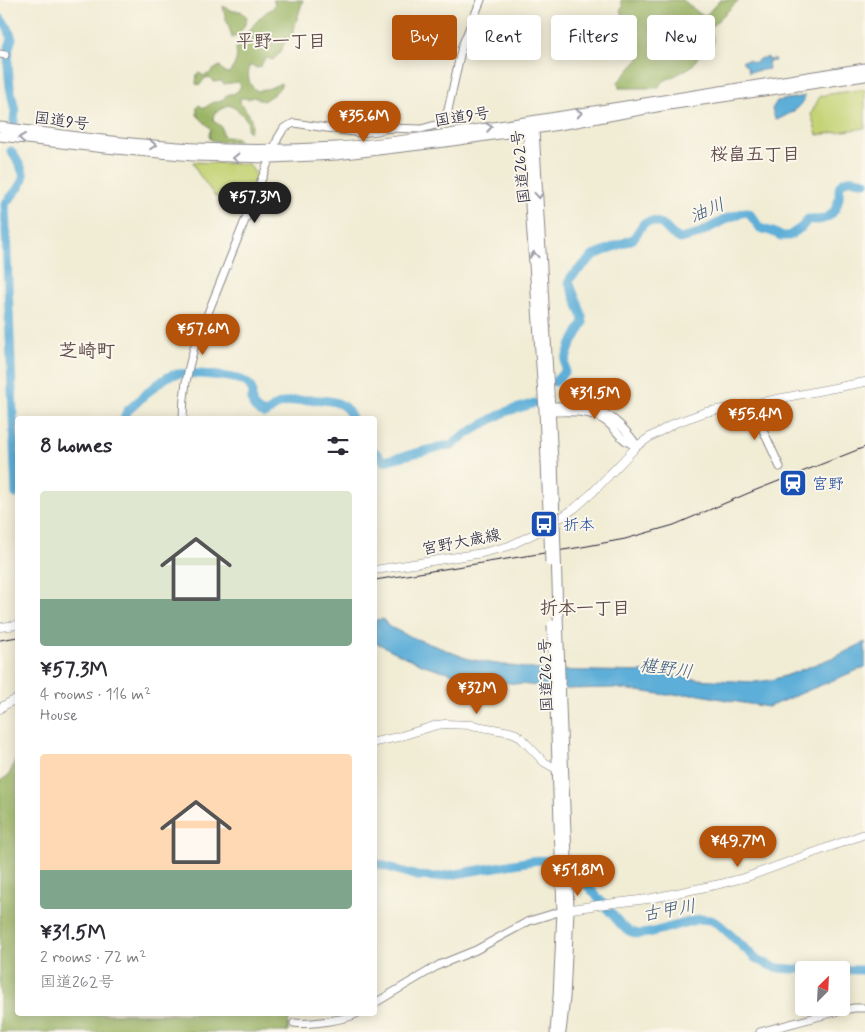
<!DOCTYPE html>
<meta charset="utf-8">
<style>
body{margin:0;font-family:Mynerve,"Klee One",sans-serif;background:#f2f2f3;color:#2b2b33;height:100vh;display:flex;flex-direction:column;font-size:19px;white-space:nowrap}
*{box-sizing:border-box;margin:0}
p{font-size:16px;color:#7c7c81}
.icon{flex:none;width:28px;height:28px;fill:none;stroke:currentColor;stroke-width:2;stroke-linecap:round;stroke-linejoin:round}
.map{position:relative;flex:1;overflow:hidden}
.drawer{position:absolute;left:15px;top:416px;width:362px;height:600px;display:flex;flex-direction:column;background:#fff;border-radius:5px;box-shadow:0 2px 12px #0003}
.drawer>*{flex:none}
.top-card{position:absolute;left:392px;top:15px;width:398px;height:45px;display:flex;gap:10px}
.needle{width:32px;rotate:24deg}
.fabs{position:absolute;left:795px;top:961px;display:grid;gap:10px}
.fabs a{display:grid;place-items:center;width:55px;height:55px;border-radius:5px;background:#fff;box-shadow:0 2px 12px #0003;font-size:25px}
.price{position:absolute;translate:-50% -42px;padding:0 11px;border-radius:18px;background:#b45309;color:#fff;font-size:16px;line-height:32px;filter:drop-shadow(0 1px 2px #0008)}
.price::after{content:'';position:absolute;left:50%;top:30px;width:15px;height:11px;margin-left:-8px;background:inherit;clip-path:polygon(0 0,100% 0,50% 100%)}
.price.active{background:#222;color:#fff}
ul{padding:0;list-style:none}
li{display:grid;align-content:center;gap:10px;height:265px;padding:0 25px}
li span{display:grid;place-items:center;height:155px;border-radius:5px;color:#555}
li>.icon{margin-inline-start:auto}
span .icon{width:90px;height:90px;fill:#fffc;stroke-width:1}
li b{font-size:21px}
h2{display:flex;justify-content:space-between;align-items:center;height:60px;padding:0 25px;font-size:21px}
.chip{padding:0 18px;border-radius:5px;background:#fff;box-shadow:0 2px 12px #0003;font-size:18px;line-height:45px}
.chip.active{background:#b45309;color:#fff}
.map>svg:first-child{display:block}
</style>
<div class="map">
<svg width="865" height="1032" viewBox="0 0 865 1032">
<rect width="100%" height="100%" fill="#fbf7ec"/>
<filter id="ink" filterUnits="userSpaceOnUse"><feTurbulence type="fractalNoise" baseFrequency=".02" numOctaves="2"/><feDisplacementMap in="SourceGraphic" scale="10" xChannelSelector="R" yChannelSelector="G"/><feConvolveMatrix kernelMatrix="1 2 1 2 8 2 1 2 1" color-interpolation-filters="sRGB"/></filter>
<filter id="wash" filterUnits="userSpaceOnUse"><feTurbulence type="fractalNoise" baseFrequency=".0096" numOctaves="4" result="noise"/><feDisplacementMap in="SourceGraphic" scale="20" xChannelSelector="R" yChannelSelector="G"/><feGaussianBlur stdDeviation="1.12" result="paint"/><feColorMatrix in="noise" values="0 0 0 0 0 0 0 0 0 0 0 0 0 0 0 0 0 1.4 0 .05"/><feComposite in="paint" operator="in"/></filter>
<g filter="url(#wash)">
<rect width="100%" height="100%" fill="#f1ecd4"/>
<path fill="#c4d375" stroke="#737a58" d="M859 90H865V128L817 135 811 114 820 96 830 94Z
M193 162 249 164 257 176 246 197 232 202 215 196 198 173Z"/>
<path fill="#9bb566" stroke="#5e6c50" d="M273 0H303L292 35 284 44 279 54 273 60 267 58 263 61 261 67 257 68 253 66H249C248 78 247 83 257 91L270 88 281 83V86L274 94 263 101C255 98 257 95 248 99L244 98H240V103C248 112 256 121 249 132L247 129 248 122C243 114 237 108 228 105L219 111 215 112 213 117 214 122C221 125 223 127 222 134L225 137 237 138 239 141 216 142 210 139 209 134 211 129 197 115V107L199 105 204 108 214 102H219L229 94H233L238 91 241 85 238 82 224 84 221 81 214 82 209 77 204 79 200 85 196 84 197 74 199 73 204 76C211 74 214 68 220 66L224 72 229 73C235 65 238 60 236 49 246 36 258 15 273 8L275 3Z
M621 0H683L700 14 706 15 720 0H739L711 27V31L714 43 711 45 705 46 692 66 682 72 662 82 658 88H619L618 82 639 59C638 48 627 43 620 34L625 18 620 10 623 8Z
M223 6 232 11H241L247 17C246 25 240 35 232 38 230 27 224 17 223 6Z
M17 757 18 1014H289L288 1032H0V781L9 775Z"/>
<path fill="#5daed8" stroke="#40688a" d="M767 57 768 60 774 59 775 61 768 62 769 69 749 72 748 68 742 61 749 60 752 62 756 63 759 59Z
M805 96C803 109 788 114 777 120L775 119 772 109 777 101Z
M383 619 388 626 409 636 469 659 490 663 540 670 652 672 695 679 755 682 771 680 788 675 839 655 865 642V667L768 707 743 703 695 694 667 695 614 688 568 689 490 681 460 676 424 665 405 657 375 642V620Z"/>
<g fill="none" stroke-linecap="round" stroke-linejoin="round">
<path stroke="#5daed8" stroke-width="9" d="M0 18 8 28 12 39 9 47 8 65 10 87 15 111 14 122
M11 151C31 180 25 180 5 204L16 494
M555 382 565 371V362L570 347 583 323 582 315 569 282 571 277 594 255 633 239 644 223 652 221 662 224 672 234 680 239 696 235 728 218 745 212 749 213 760 228 773 232 781 236H789L802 227 808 219C825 223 836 215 839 198 840 192 837 188 842 183 849 177 857 181 865 182
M124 419 127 411 133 406C140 399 164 377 172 375 184 371 238 376 247 383 259 392 242 404 264 414 270 412 274 406 280 404 295 399 331 397 343 406 348 409 350 414 353 419
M375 452 384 461 444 446H452C457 438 497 416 508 411 517 408 526 407 534 403
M375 863 417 876 438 877 531 861C564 857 574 871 594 893 603 904 613 915 622 926L629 931 638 934 649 933 700 919 711 920 720 925 755 958 771 966 779 968 791 969 865 970"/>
</g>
</g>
<g filter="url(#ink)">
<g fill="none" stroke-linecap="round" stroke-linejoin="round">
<g stroke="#8a8788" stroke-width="9">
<path id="tertiary" d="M0 54 5 55
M751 404 780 467
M547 408 551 406C579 405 599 404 620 425 627 432 632 437 637 446
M547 410 551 412C572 412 592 409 609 424 615 429 619 436 626 441 629 443 633 445 637 446
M183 419C183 395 187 371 194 348L278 138 284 128 294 123 360 133 377 131 388 128 421 129 439 124 444 119 448 110 462 46 481 0
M375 1003 439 965 476 950 529 921 562 911
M294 1023C308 1025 344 1020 356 1014
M760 1032 839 1011 854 1008H865"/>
</g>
<g stroke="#8a8788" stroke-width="9">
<path id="secondary" d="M375 570 482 553 509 546 542 530 575 508 593 492 637 446 650 437 675 423 692 417 706 412 751 404 865 382
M0 627 18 625
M0 709 3 706 18 698
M375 742 398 737 437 725 445 724 471 725 510 732 516 734 521 738 544 762 560 771
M565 910 598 905 648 899 720 884 747 877 865 834"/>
</g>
<g stroke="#8a8788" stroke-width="11">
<path id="trunk" d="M532 123 534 129 553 461
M529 126 528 129 530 205 544 410 546 461
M0 127C65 135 130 145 196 148 242 150 289 150 336 147 374 145 411 139 449 134L865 68
M0 136 105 148 193 156 271 158 336 155 445 142 534 129 571 123 662 106 865 76
M555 704 562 911 558 997 555 1032
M561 705 569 910 565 998 561 1032"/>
</g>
<use href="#tertiary" stroke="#fff" stroke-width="7"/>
<use href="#secondary" stroke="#fff" stroke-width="8"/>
<use href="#trunk" stroke="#fff" stroke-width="9"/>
<path stroke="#22223b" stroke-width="1" d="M375 580 582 547 625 539 674 525 751 492 865 447
M0 640 18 637"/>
<g stroke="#8a8788" stroke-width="11" stroke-linecap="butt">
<path id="trunk-bridge" d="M546 461 550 562
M553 461 561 705
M552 625 555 704"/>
</g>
<use href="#trunk-bridge" stroke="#fff" stroke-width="9"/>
</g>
<defs><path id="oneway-chevron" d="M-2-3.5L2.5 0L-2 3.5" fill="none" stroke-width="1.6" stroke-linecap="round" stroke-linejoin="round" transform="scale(1.25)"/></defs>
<g stroke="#9c9ca7">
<use href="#oneway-chevron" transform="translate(579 113) rotate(-9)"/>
<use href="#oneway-chevron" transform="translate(489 127) rotate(-9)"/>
<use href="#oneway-chevron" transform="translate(22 138) rotate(-173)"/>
<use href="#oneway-chevron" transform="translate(153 145) rotate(5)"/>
<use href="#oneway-chevron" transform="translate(236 158) rotate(-179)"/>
<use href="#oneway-chevron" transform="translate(539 195) rotate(86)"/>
<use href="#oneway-chevron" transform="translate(534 255) rotate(-94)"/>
</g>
</g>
<defs>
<g id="station-square" transform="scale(1.4375)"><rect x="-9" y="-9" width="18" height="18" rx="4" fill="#1a4fb4" stroke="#fbf7ec"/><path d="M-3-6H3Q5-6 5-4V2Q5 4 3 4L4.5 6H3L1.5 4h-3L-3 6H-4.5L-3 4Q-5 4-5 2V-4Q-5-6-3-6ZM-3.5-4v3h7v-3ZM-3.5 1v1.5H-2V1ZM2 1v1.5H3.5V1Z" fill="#fff"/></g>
<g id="bus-square" transform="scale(1.4375)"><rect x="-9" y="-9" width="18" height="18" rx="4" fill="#1a4fb4" stroke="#fbf7ec"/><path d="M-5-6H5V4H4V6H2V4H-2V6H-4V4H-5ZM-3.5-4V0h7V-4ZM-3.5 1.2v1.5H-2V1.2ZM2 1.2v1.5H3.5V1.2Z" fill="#fff"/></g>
</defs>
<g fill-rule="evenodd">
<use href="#station-square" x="793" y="483"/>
<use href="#bus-square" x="544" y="524"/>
</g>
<g text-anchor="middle" stroke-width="4" stroke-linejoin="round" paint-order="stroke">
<g font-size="16" fill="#22223b" stroke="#fbf7ec">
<text transform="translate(462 116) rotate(-9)" y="6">国道9号</text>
<text transform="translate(62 120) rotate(7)" y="6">国道9号</text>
<text transform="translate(520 167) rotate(-96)" y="6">国道262号</text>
<text transform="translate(461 541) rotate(-11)" y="6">宮野大歳線</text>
<text transform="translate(545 675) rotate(-92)" y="6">国道262号</text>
</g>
<g font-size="16" fill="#164399" stroke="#fbf7ec" text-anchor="start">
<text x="812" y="489">宮野</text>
<text x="563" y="530">折本</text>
</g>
<g font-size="18" font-weight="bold" fill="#604c4d" stroke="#fbf7ec">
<text x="281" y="47">平野一丁目</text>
<text x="755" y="160">桜畠五丁目</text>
<text x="585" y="614">折本一丁目</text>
</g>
<g font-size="18" font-style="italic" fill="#3a5a7a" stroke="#fbf7ec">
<text transform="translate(707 210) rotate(-22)" y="6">油川</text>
<text transform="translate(666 668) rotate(8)" y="6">椹野川</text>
<text transform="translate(669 910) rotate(-10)" y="6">古甲川</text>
</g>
<g font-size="19" font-weight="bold" fill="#604c4d" stroke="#fbf7ec">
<text x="87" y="357">芝崎町</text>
</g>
</g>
</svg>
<div class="fabs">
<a><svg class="needle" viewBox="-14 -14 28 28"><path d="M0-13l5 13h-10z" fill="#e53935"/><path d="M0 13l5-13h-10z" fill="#7c7c81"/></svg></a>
</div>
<b class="price" style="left:364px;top:143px">¥35.6M</b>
<b class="price active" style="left:255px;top:224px">¥57.3M</b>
<b class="price" style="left:203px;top:356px">¥57.6M</b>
<b class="price" style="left:595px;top:420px">¥31.5M</b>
<b class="price" style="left:755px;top:441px">¥55.4M</b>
<b class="price" style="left:477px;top:715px">¥32M</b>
<b class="price" style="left:738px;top:868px">¥49.7M</b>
<b class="price" style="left:578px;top:897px">¥51.8M</b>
<div class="top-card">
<a class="chip active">Buy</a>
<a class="chip">Rent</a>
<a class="chip">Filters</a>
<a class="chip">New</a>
</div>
<section class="drawer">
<h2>8 homes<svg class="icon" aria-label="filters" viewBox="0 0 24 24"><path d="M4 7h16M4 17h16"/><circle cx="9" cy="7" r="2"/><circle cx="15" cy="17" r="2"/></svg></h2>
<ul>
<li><span style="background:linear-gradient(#dfe7d0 70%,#7fa58c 0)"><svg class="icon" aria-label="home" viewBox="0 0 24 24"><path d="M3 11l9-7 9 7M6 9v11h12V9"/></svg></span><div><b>¥57.3M</b><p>4 rooms · 116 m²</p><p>House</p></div></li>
<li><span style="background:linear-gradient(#ffd9b3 75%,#7fa58c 0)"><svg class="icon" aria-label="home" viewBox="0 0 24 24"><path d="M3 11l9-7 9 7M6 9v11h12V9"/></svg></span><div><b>¥31.5M</b><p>2 rooms · 72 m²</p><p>国道262号</p></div></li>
</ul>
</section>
</div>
